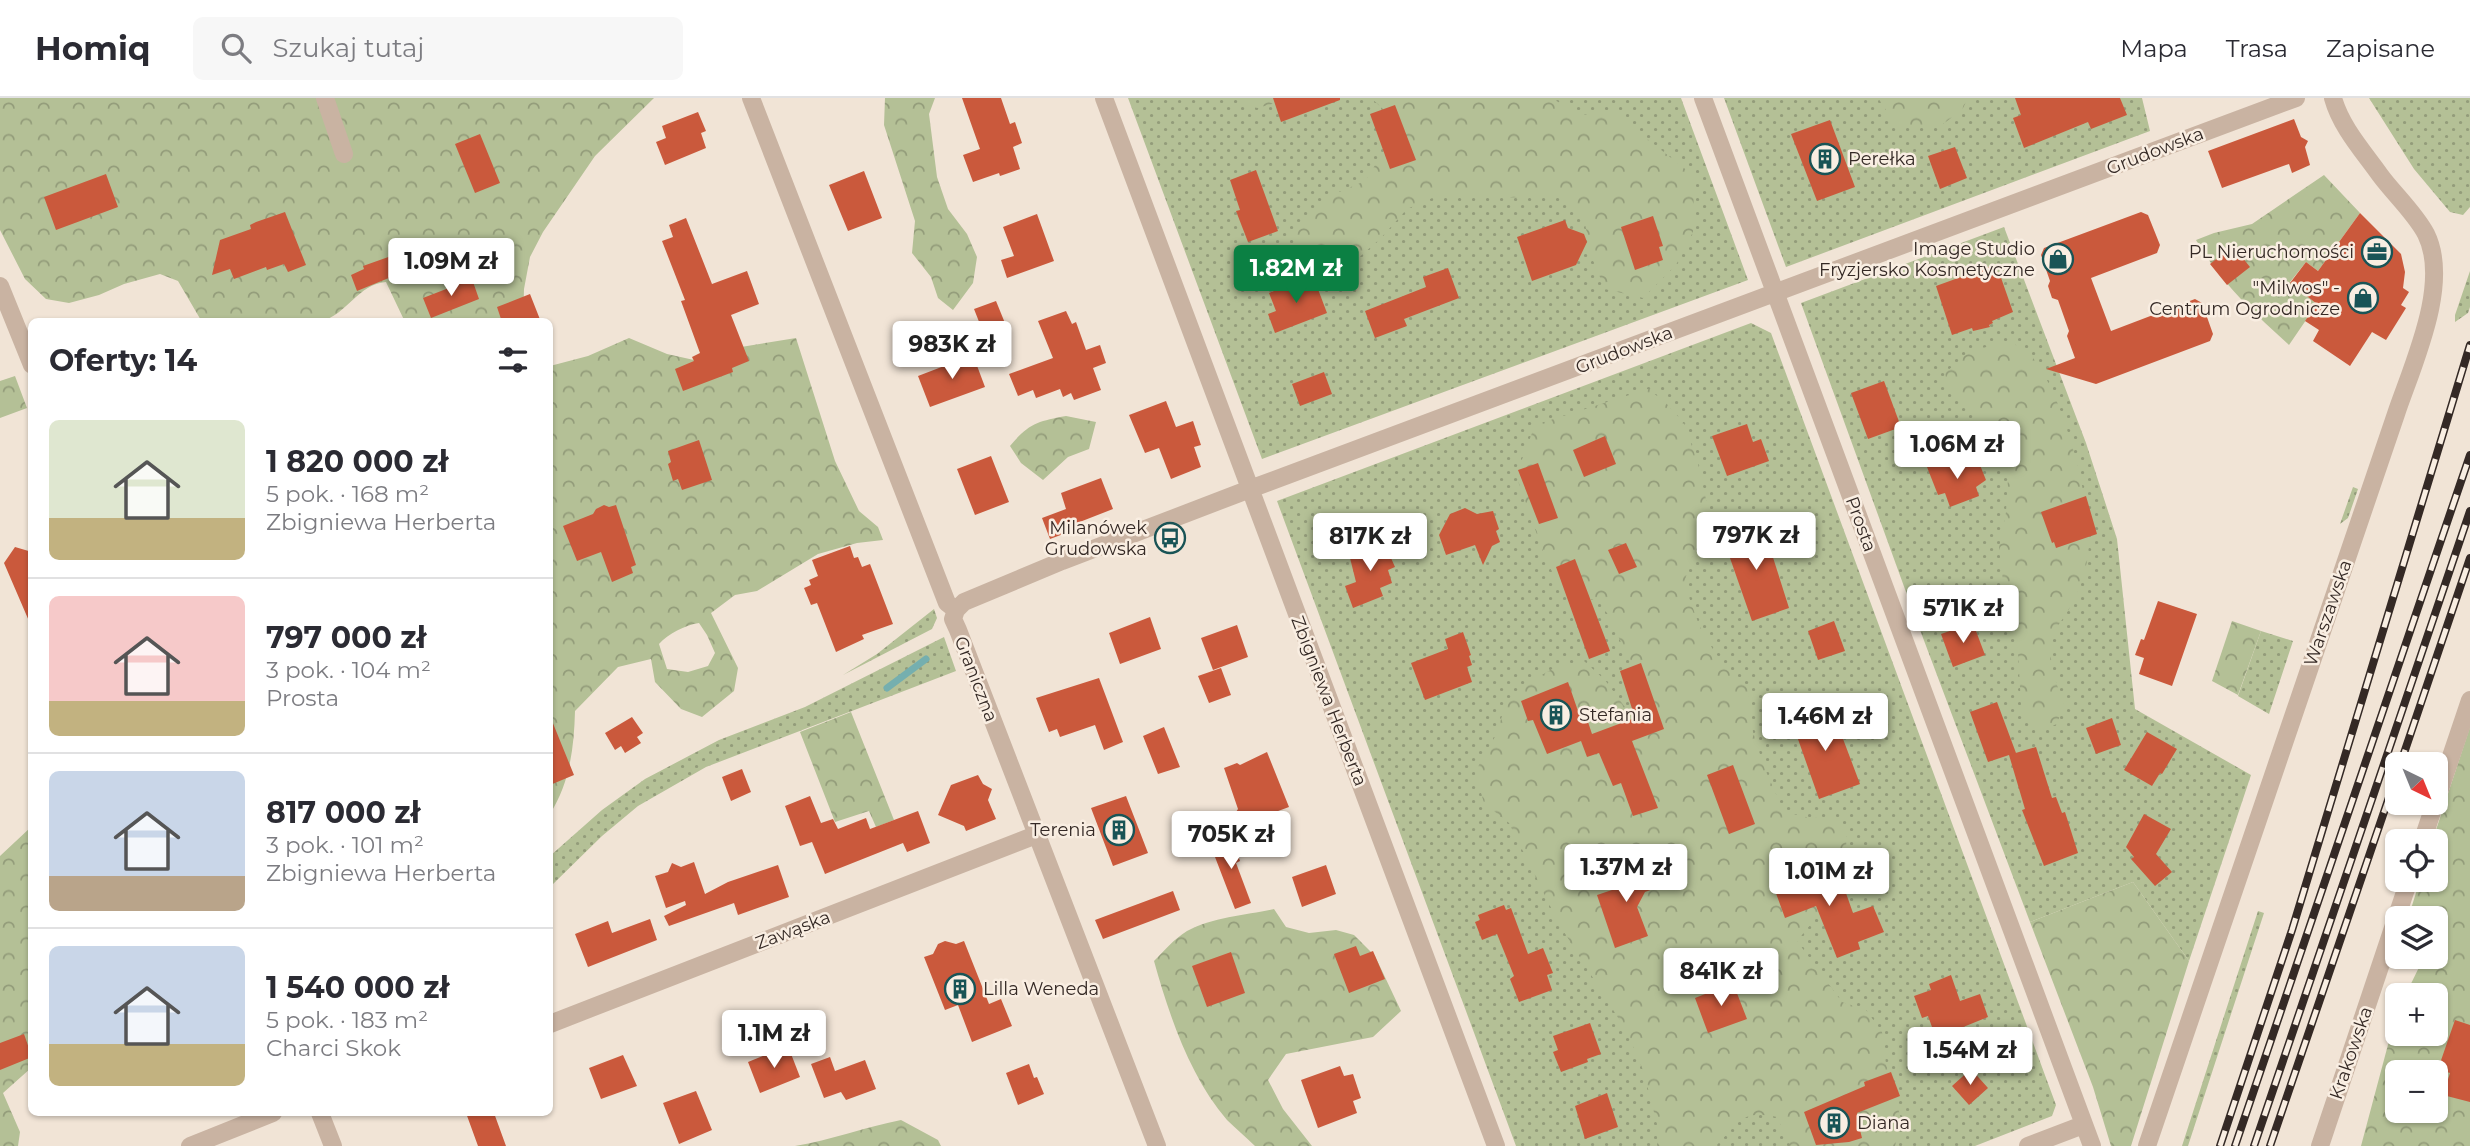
<!DOCTYPE html>
<html lang="pl">
<meta charset="utf-8">
<style>
body{margin:0;font-family:Montserrat,sans-serif;background:#f7f7f7;color:#2b2b33;height:100vh;display:flex;flex-direction:column;font-size:26px;white-space:nowrap}
*{box-sizing:border-box;margin:0}
p{font-size:23px;color:#7c7c81}
.icon{flex:none;width:38px;height:38px;fill:none;stroke:currentColor;stroke-width:2;stroke-linecap:round;stroke-linejoin:round}
.map{position:relative;flex:1;overflow:hidden}
.details{position:absolute;left:28px;top:220px;width:525px;height:798px;display:flex;flex-direction:column;background:#fff;border-radius:10px;box-shadow:0 2px 5px #0004}
.details>*{flex:none}
.needle{width:46px;rotate:137deg}
.controls{position:absolute;left:2385px;top:654px;display:grid;gap:14px}
.controls a{display:grid;place-items:center;width:63px;height:63px;border-radius:10px;background:#fff;box-shadow:0 2px 5px #0004;font-size:35px}
.price{position:absolute;translate:-50% -60px;padding:0 16px;border-radius:7px;background:#fff;color:#222;font-size:23px;line-height:46px;filter:drop-shadow(0 2px 4px #0008)}
.price::after{content:'';position:absolute;left:50%;top:42px;width:21px;height:16px;margin-left:-10px;background:inherit;clip-path:polygon(0 0,100% 0,50% 100%)}
.price.active{background:#0b8043;color:#fff}
ul{padding:0;list-style:none}
li{display:flex;align-items:center;gap:21px;height:175px;padding:0 21px}
li+li{border-top:2px solid #e1e1e2}
li span{display:grid;place-items:center;flex:none;width:196px;height:140px;border-radius:10px;color:#555}
li>.icon{margin-inline-start:auto}
span .icon{width:84px;height:84px;fill:#fffc;stroke-width:1}
li b{font-size:30px}
h2{display:flex;justify-content:space-between;align-items:center;height:84px;padding:0 21px;font-size:30px}
header{display:flex;align-items:center;gap:42px;box-sizing:border-box;height:98px;padding:0 35px;background:#fff;border-bottom:2px solid #e1e1e2}
header strong{font-size:33px}
nav{display:flex;gap:38px;margin-inline-start:auto;font-size:24px}
.search{width:490px;height:63px;background:#f7f7f7;display:flex;align-items:center;gap:18px;box-sizing:border-box;padding:0 24px;border-radius:10px;color:#7c7c81;font-size:26px}
.map>svg:first-child{display:block}
</style>
<header>
<strong>Homiq</strong>
<div class="search"><svg class="icon" aria-label="search" viewBox="0 0 24 24"><circle cx="10" cy="10" r="6"/><path d="M15 15l6 6"/></svg>Szukaj tutaj</div>
<nav><a>Mapa</a><a>Trasa</a><a>Zapisane</a></nav>
</header>
<div class="map">
<svg width="2470" height="1048" viewBox="0 0 2470 1048">
<defs>
<pattern id="grass-dots" width="8" height="8" patternUnits="userSpaceOnUse" patternTransform="scale(1.75)"><rect width="8" height="8" fill="#b4c096"/><path d="M2 2h.1M6 6h.1" fill="none" stroke="#939c7a" stroke-width="1.8" stroke-linecap="round"/></pattern>
<pattern id="forest-crowns" width="20" height="18" patternUnits="userSpaceOnUse" patternTransform="scale(1.75)"><rect width="20" height="18" fill="#b4c096"/><path d="M2 6a3 3 0 1 1 6 0M12 15a3 3 0 1 1 6 0" fill="none" stroke="#939c7a"/></pattern>
</defs>
<rect width="100%" height="100%" fill="#f1e4d6"/>
<path fill="url(#grass-dots)" d="M1128 0H1681L1748 182 1262 361Z
M1724 0H2142L2150 33 1786 169Z
M2369 0H2470V109L2463 117 2450 114 2414 71Z
M2004 129 2086 345 2117 441 2135 611 2251 677 2189 863 2133 784 2030 824 1914 516 1801 205Z
M2470 173V209L2468 215 2455 224V217Z
M1751 225 1771 235 2056 1007 2052 1018 1975 1048H1516L1277 403Z
M2353 389 2358 391 2348 420 2340 426Z
M934 511 937 520 932 531 843 577 877 556Z
M2261 533 2293 543 2269 616 2238 598Z
M944 539 956 573 706 669 638 708 602 738 550 789V758L602 712 645 681 719 642 805 609Z
M2258 813 2264 815 2188 1048H2182Z"/>
<path fill="url(#forest-crowns)" fill-rule="evenodd" d="M0 0H654L595 58 543 134 530 159 524 191 523 224H405L386 184C358 186 348 216 320 224H202L178 183 160 176 124 186 99 197 69 205 46 201 25 181 0 132Z
M885 0H935L929 16 937 79 948 111 967 136 977 159 973 185 953 212 938 200 931 179 912 155 915 123 884 27Z
M1234 0H1294L1257 10Z
M1371 0H1551L1582 17 1612 13 1694 78 1693 134 1676 167 1643 200 1605 191 1592 160 1585 126 1559 97 1504 100 1468 96 1439 97 1407 111 1380 141 1341 175 1317 178 1301 161 1293 132 1325 100 1365 83 1389 45 1383 11Z
M1878 0H1968L1962 12 1943 26 1910 30 1894 24Z
M2324 77 2360 115 2318 173 2306 164 2290 184 2317 206 2289 247C2253 214 2220 184 2196 142L2214 135 2252 126Z
M629 240 667 256 694 262 741 249 796 240 835 363 859 413 878 429 883 442 857 445 818 456 757 493 735 497 711 515 738 570 734 593 702 619 681 611 655 584 651 561 618 569 575 613C574 650 570 684 550 716V268L588 258ZM699 525 707 537 715 555 708 568 688 574 667 571 659 546C668 536 685 527 699 525Z
M2003 245C2008 246 2015 246 2019 248 2057 266 2092 406 2089 445 2088 469 2081 490 2069 511 2064 520 2056 529 2052 538 2046 555 2057 590 2064 605L2057 626 2036 634 2021 607 2017 536 2004 491 1999 450 2006 414 2009 364 1994 330 1969 313 1948 292 1945 275 1970 253Z
M15 278 27 310 0 320V283Z
M1648 291 1665 304 1684 325 1698 366 1708 410 1704 430 1693 456 1684 485 1699 527 1715 555 1748 591 1753 634 1764 669 1784 714 1806 719 1831 721 1846 734 1847 782 1797 843 1842 904 1866 912 1882 934 1886 966 1902 1025 1895 1048H1790L1777 1019C1741 1011 1739 1024 1716 1048H1657L1658 1030 1644 975 1627 934 1559 826 1509 725 1484 705 1475 674 1497 635 1504 611 1521 589 1554 570 1584 563 1605 582 1624 608 1648 619V588L1624 552 1611 521 1600 505 1558 486 1545 459 1518 383 1521 364 1535 327Z
M1066 318 1096 324 1089 351 1068 359 1043 382 1021 365 1010 348C1028 326 1038 323 1066 318Z
M2232 523 2261 533 2238 597 2212 583Z
M851 614 894 722 876 729 869 713 835 724 800 634Z
M2470 629V1048H2361L2397 913 2398 936H2436V898H2405L2424 859H2436V821H2414L2410 814 2420 782H2436V744H2432ZM2398 975H2436V1013H2398Z
M31 729V970L3 995 20 1034 18 1048H0V758Z
M2133 784 2189 863 2131 1048H2111L2093 989 2030 824Z
M1274 811 1286 829 1309 835 1336 832 1354 837 1375 858 1401 913 1373 939 1286 956 1268 982 1283 1011 1312 1048H1255C1246 1039 1236 1031 1227 1022 1190 979 1169 917 1154 863 1164 853 1174 841 1187 833 1212 819 1247 817 1274 811Z
M901 1022 938 1042 941 1048H795C831 1042 865 1029 901 1022Z"/>
<g fill="none" stroke-linecap="round" stroke-linejoin="round">
<path stroke="#75afaf" stroke-width="7" d="M887 590 926 561"/>
</g>
<path fill="#ca593c" d="M962 0H1001L1010 26 1015 24 1022 45 1013 49 1020 71 1000 78 999 75 973 84 963 57 980 51Z
M1273 0H1340V2L1281 24Z
M2015 0H2120L2127 17 2091 31 2088 24 2024 50 2013 20 2021 17Z
M1395 7 1416 62 1390 71 1370 16Z
M698 14 706 33 701 35 706 50 665 67 656 44 666 40 662 28Z
M2294 21 2301 39 2308 43 2305 49 2310 67 2292 75 2289 66 2222 90 2208 53Z
M1830 22 1855 89 1817 103 1791 36Z
M480 36 500 85 475 95 455 46Z
M1955 49 1967 80 1940 91 1928 58Z
M1256 72 1278 133 1248 144 1236 113 1240 112 1230 82Z
M864 73 882 120 848 133 829 87Z
M106 76 118 109 56 132 44 99Z
M285 114 306 167 288 174 284 166 267 172 266 169 234 181 230 171 212 177 220 142 251 131 250 127 256 124Z
M2141 114 2148 117 2160 147 2157 155 2091 180 2111 233 2195 201 2202 205 2213 236 2210 243 2096 286 2046 271 2075 260 2067 238 2069 233 2058 202 2052 200 2048 188 2050 183 2041 157 2044 150Z
M2360 115 2401 156 2405 174 2403 190 2409 194 2401 207 2406 210 2386 242 2372 234 2350 268 2313 243 2319 232 2305 223 2317 206 2290 185 2306 164 2318 173Z
M1037 116 1054 163 1007 180 1001 162 1014 158 1003 129Z
M1653 118 1663 148 1659 149 1663 162 1635 172 1621 129Z
M686 120 712 186 747 173 759 206 731 217 749 263 732 270 733 274 683 293 675 271 694 263 692 259 700 255 681 203 685 202 662 143 673 139 669 127Z
M1565 122 1568 130 1584 136 1587 144 1576 167 1532 183 1517 139Z
M2233 148 2250 169 2227 187 2210 166Z
M394 157 401 175 357 193 351 177 364 171 363 168Z
M1994 167 1998 175 1999 174 2013 214 1992 223 1993 225 1989 227 1990 229 1973 233 1972 230 1952 237 1936 188Z
M1448 170 1459 200 1404 221 1407 228 1375 240 1365 213 1426 189 1423 179Z
M1313 178 1327 215 1275 235 1268 216 1276 213 1269 195Z
M472 181 479 201 431 220 423 200Z
M530 196 541 224H502L497 209Z
M996 203 1009 235 987 244 974 211Z
M1066 213 1072 226 1076 224 1086 252 1100 247 1106 265 1093 270 1101 292 1074 302 1071 295 1063 299 1060 291 1036 300 1033 292 1018 298 1009 276 1053 260 1038 223Z
M973 257 985 289 930 309 918 278Z
M1324 274 1332 296 1300 308 1292 286Z
M1884 283 1901 329 1868 341 1851 295Z
M1166 303 1176 329 1193 323 1201 347 1194 349 1201 369 1171 381 1159 350 1145 355 1129 317Z
M1747 326 1753 344 1761 341 1769 363 1727 378 1712 338Z
M1605 338 1616 366 1584 379 1573 352Z
M699 342 712 382 682 392 678 381 673 383 668 366 671 364 668 353Z
M991 358 1009 404 975 417 957 371Z
M1950 360 1955 372 1978 362 1986 382 1976 389 1979 398 1950 409 1945 395 1938 397 1927 369Z
M1538 365 1558 420 1539 426 1518 372Z
M1101 380 1113 411 1072 427 1074 432 1050 441 1042 420 1066 411 1061 395Z
M2086 398 2097 436 2056 450 2054 444 2052 445 2041 414Z
M604 407 609 409 616 407 636 467 631 469 633 475 612 484 601 454 577 463 563 428 593 416 596 411Z
M1465 410 1477 416 1493 413 1499 431 1496 433 1500 444 1492 448 1483 467 1475 447 1446 457 1439 437 1450 416Z
M1759 427 1763 428 1789 510 1752 523 1723 440Z
M1383 442 1395 469 1388 472 1392 485 1380 490 1383 498 1353 510 1345 488 1356 484 1349 456Z
M1626 445 1637 469 1619 476 1608 452Z
M850 448 854 460 858 459 862 469 870 466 893 526 862 537 864 541 836 554 817 505 811 507 804 490 811 487 809 482 818 478 812 462Z
M15 449 32 454V530L4 465Z
M1575 461 1610 553 1589 561 1556 469Z
M2158 503 2197 516 2172 588 2139 576 2144 560 2135 557 2141 541 2144 542Z
M1150 519 1161 551 1120 566 1109 535Z
M1834 523 1845 553 1818 562 1808 533Z
M1973 525 1985 557 1953 569 1941 536Z
M1237 527 1248 559 1213 572 1201 540Z
M1463 534 1471 557 1469 558 1472 567 1467 569 1472 584 1425 602 1411 565 1448 551 1445 541Z
M1641 565 1664 631 1632 643 1658 710 1633 718 1621 685 1613 688 1599 655 1587 659 1581 643 1547 656 1533 622 1528 623 1521 603 1568 584 1578 613 1584 612 1592 636 1635 620 1620 573Z
M1221 570 1231 597 1209 605 1198 578Z
M1099 580 1123 644 1104 652 1095 627 1060 639 1057 631 1049 634 1036 600Z
M1997 604 2016 655 2009 657 2036 649 2052 700 2056 699 2062 715 2065 714 2078 755 2044 768 2022 712 2025 711 2009 657 1988 664 1970 614Z
M1807 609 1820 613 1831 609 1860 686 1819 701 1792 624 1806 619Z
M550 618 574 677 550 687Z
M632 619 643 635 637 639 641 645 625 655 621 648 615 652 605 635Z
M2112 620 2121 647 2096 656 2086 630Z
M1164 629 1180 669 1158 676 1143 638Z
M2147 634 2177 651 2162 676 2160 675 2152 688 2124 672Z
M1267 654 1289 709 1223 733 1238 711 1224 670 1237 665 1240 667Z
M1733 667 1755 726 1729 736 1707 677Z
M742 671 751 694 731 703 722 679Z
M978 677 983 686 992 691 988 702 996 721 966 733 964 728 938 717 951 687Z
M810 698 821 725 833 721 838 731 866 720 870 731 918 713 930 745 907 754 903 745 825 776 812 744 800 748 785 708Z
M1126 698 1148 755 1113 768 1091 710Z
M2144 716 2171 731 2156 756 2172 774 2155 788 2131 761 2134 759 2126 749Z
M1232 739 1240 763 1236 765 1251 805 1235 811 1210 746Z
M694 764 705 796 728 784 778 767 789 799 738 817 734 805 669 828 664 818 686 807 685 803 666 810 655 778 668 774 672 765 681 769Z
M1835 764 1853 815 1873 808 1884 834 1858 844 1860 851 1837 860 1816 808 1785 820 1773 787Z
M1648 765 1656 790 1645 794 1637 809 1648 838 1615 850 1597 797 1612 792 1607 777 1629 768 1630 771Z
M1326 767 1336 796 1302 809 1292 779Z
M1173 793 1180 812 1103 841 1095 822Z
M1504 807 1506 812 1511 810 1528 856 1543 850 1553 875 1547 877 1552 892 1519 904 1510 881 1514 878 1497 836 1482 842 1475 824 1480 822 1478 817Z
M650 821 657 842 588 869 575 836 608 823 612 835Z
M945 843 956 846 964 843 989 906 1001 901 1012 928 972 944 958 907 945 912 924 859 933 856 938 846Z
M1356 848 1360 858 1373 853 1385 881 1349 895 1334 856Z
M1231 854 1245 895 1207 909 1192 868Z
M1951 877 1960 903 1980 896 1988 919 1936 940 1928 918 1922 920 1914 898 1931 892 1929 886Z
M1733 885 1747 921 1708 935 1695 900Z
M2455 922 2470 927V1004L2443 997 2450 975 2438 971Z
M1590 925 1601 956 1587 961 1588 964 1561 974 1553 954 1558 952 1553 938Z
M24 936 32 959 0 972V945Z
M788 948 800 979 760 995 748 964Z
M623 957 637 988 601 1001 589 970Z
M830 959 835 973 865 962 876 991 846 1002 841 994 824 1000 811 966Z
M1029 966 1034 980 1037 979 1044 996 1018 1007 1006 975Z
M1340 968 1344 978 1353 976 1361 1000 1353 1003 1357 1015 1318 1030 1301 982Z
M1971 971 1988 990 1969 1007 1952 988Z
M1891 974 1900 998 1857 1015 1863 1031 1860 1032 1862 1040 1849 1044 1816 1047 1804 1014 1865 988 1864 984Z
M696 993 712 1032 679 1046 663 1005Z
M1607 995 1618 1029 1585 1041 1575 1008Z
M466 1015H494L506 1048H478Z"/>
<g fill="none" stroke-linecap="round" stroke-linejoin="round">
<path stroke="#c9b3a2" stroke-width="18" d="M325 0 344 56
M751 0 947 505 956 512
M1104 0 1496 1048
M1703 0 2092 1048
M0 188 32 267
M956 512 964 504 1062 463 1250 391 2296 0
M956 512 953 521 958 532 1157 1048
M2436 703 2470 602
M2422 744 2435 705
M550 926 1036 737
M320 1015 333 1048
M190 1048 273 1015
M2028 1048 2083 1027
M2147 1048 2396 316C2412 268 2451 186 2426 136 2415 115 2394 96 2380 77 2363 53 2341 29 2333 0
M2320 1048 2409 782"/>
<g stroke="#342925" stroke-width="8">
<path id="rail" d="M2400 667 2470 460
M2220 1048 2292 832 2470 247
M2235 1048 2470 357
M2254 1048 2470 413
M2270 1048 2398 673"/>
</g>
<use href="#rail" stroke="#f9eee2" stroke-width="5" stroke-dasharray="16" stroke-linecap="butt"/>
</g>
<defs>
<g id="building-ring" transform="scale(1.575)"><circle r="9.5" fill="#f9eee2" stroke="#195456" stroke-width="1.5"/><path d="M-4-6H4V6H1V3H-1V6H-4ZM-2.5-4.3h1.7v1.8h-1.7ZM.8-4.3h1.7v1.8H.8ZM-2.5-1h1.7V.8h-1.7ZM.8-1h1.7V.8H.8Z" fill="#195456"/></g>
<g id="office-ring" transform="scale(1.575)"><circle r="9.5" fill="#f9eee2" stroke="#195456" stroke-width="1.5"/><path d="M-6-3h4V-5.5h4V-3h4V5H-6ZM-1-4.5V-3h2v-1.5ZM-6 0V1H6V0Z" fill="#195456"/></g>
<g id="shop-ring" transform="scale(1.575)"><circle r="9.5" fill="#f9eee2" stroke="#195456" stroke-width="1.5"/><path d="M-5-2.5h2.3a2.7 3.5 0 0 1 5.4 0H5L5.5 6h-11ZM-1.5-2.5h3a1.5 2.3 0 0 0-3 0Z" fill="#195456"/></g>
<g id="bus-ring" transform="scale(1.575)"><circle r="9.5" fill="#f9eee2" stroke="#195456" stroke-width="1.5"/><path d="M-5-6H5V4H4V6H2V4H-2V6H-4V4H-5ZM-3.5-4V0h7V-4ZM-3.5 1.2v1.5H-2V1.2ZM2 1.2v1.5H3.5V1.2Z" fill="#195456"/></g>
</defs>
<g fill-rule="evenodd">
<use href="#building-ring" x="1825" y="61"/>
<use href="#office-ring" x="2377" y="154"/>
<use href="#shop-ring" x="2058" y="161"/>
<use href="#shop-ring" x="2363" y="200"/>
<use href="#bus-ring" x="1170" y="440"/>
<use href="#building-ring" x="1556" y="617"/>
<use href="#building-ring" x="1119" y="732"/>
<use href="#building-ring" x="960" y="891"/>
<use href="#building-ring" x="1834" y="1025"/>
</g>
<g text-anchor="middle" stroke-width="5" stroke-linejoin="round" paint-order="stroke">
<g font-size="18" fill="#342925" stroke="#f9eee2">
<text transform="translate(2155 53) rotate(-21)" y="6">Grudowska</text>
<text transform="translate(1624 252) rotate(-21)" y="6">Grudowska</text>
<text transform="translate(1861 426) rotate(70)" y="6">Prosta</text>
<text transform="translate(2328 515) rotate(-71)" y="6">Warszawska</text>
<text transform="translate(976 581) rotate(69)" y="6">Graniczna</text>
<text transform="translate(1329 603) rotate(69)" y="6">Zbigniewa Herberta</text>
<text transform="translate(793 832) rotate(-21)" y="6">Zawąska</text>
<text transform="translate(2351 955) rotate(-71)" y="6">Krakowska</text>
</g>
<g font-size="18" fill="#342925" stroke="#f9eee2" text-anchor="end">
<text x="1848" y="67" text-anchor="start">Perełka</text>
<text x="2035" y="157">Image Studio<tspan x="2035" dy="21">Fryzjersko Kosmetyczne</tspan></text>
<text x="2354" y="160">PL Nieruchomości</text>
<text x="2340" y="196">"Milwos" -<tspan x="2340" dy="21">Centrum Ogrodnicze</tspan></text>
<text x="1147" y="436">Milanówek<tspan x="1147" dy="21">Grudowska</tspan></text>
<text x="1579" y="623" text-anchor="start">Stefania</text>
<text x="1096" y="738">Terenia</text>
<text x="983" y="897" text-anchor="start">Lilla Weneda</text>
<text x="1857" y="1031" text-anchor="start">Diana</text>
</g>
</g>
</svg>
<div class="controls">
<a><svg class="needle" viewBox="-14 -14 28 28"><path d="M0-13l5 13h-10z" fill="#e53935"/><path d="M0 13l5-13h-10z" fill="#7c7c81"/></svg></a>
<a><svg class="icon" aria-label="locate" viewBox="0 0 24 24"><circle cx="12" cy="12" r="6"/><path d="M12 2v4M12 18v4M2 12h4M18 12h4"/></svg></a>
<a><svg class="icon" aria-label="layers" viewBox="0 0 24 24"><path d="M12 4l9 5-9 5-9-5zM3 14l9 5 9-5"/></svg></a>
<a>+</a>
<a>−</a>
</div>
<b class="price" style="left:451px;top:200px">1.09M zł</b>
<b class="price active" style="left:1296px;top:207px">1.82M zł</b>
<b class="price" style="left:952px;top:283px">983K zł</b>
<b class="price" style="left:1957px;top:383px">1.06M zł</b>
<b class="price" style="left:1756px;top:474px">797K zł</b>
<b class="price" style="left:1370px;top:475px">817K zł</b>
<b class="price" style="left:1963px;top:547px">571K zł</b>
<b class="price" style="left:1825px;top:655px">1.46M zł</b>
<b class="price" style="left:1231px;top:773px">705K zł</b>
<b class="price" style="left:1626px;top:806px">1.37M zł</b>
<b class="price" style="left:1829px;top:810px">1.01M zł</b>
<b class="price" style="left:1721px;top:910px">841K zł</b>
<b class="price" style="left:774px;top:972px">1.1M zł</b>
<b class="price" style="left:1970px;top:989px">1.54M zł</b>
<section class="details">
<h2>Oferty: 14<svg class="icon" aria-label="filters" viewBox="0 0 24 24"><path d="M4 7h16M4 17h16"/><circle cx="9" cy="7" r="2"/><circle cx="15" cy="17" r="2"/></svg></h2>
<ul>
<li><span style="background:linear-gradient(#dfe7d0 70%,#c2b280 0)"><svg class="icon" aria-label="home" viewBox="0 0 24 24"><path d="M3 11l9-7 9 7M6 9v11h12V9"/></svg></span><div><b>1 820 000 zł</b><p>5 pok. · 168 m²</p><p>Zbigniewa Herberta</p></div></li>
<li><span style="background:linear-gradient(#f6c9c9 75%,#c2b280 0)"><svg class="icon" aria-label="home" viewBox="0 0 24 24"><path d="M3 11l9-7 9 7M6 9v11h12V9"/></svg></span><div><b>797 000 zł</b><p>3 pok. · 104 m²</p><p>Prosta</p></div></li>
<li><span style="background:linear-gradient(#c9d6e8 75%,#b9a48a 0)"><svg class="icon" aria-label="home" viewBox="0 0 24 24"><path d="M3 11l9-7 9 7M6 9v11h12V9"/></svg></span><div><b>817 000 zł</b><p>3 pok. · 101 m²</p><p>Zbigniewa Herberta</p></div></li>
<li><span style="background:linear-gradient(#c9d6e8 70%,#c2b280 0)"><svg class="icon" aria-label="home" viewBox="0 0 24 24"><path d="M3 11l9-7 9 7M6 9v11h12V9"/></svg></span><div><b>1 540 000 zł</b><p>5 pok. · 183 m²</p><p>Charci Skok</p></div></li>
</ul>
</section>
</div>
